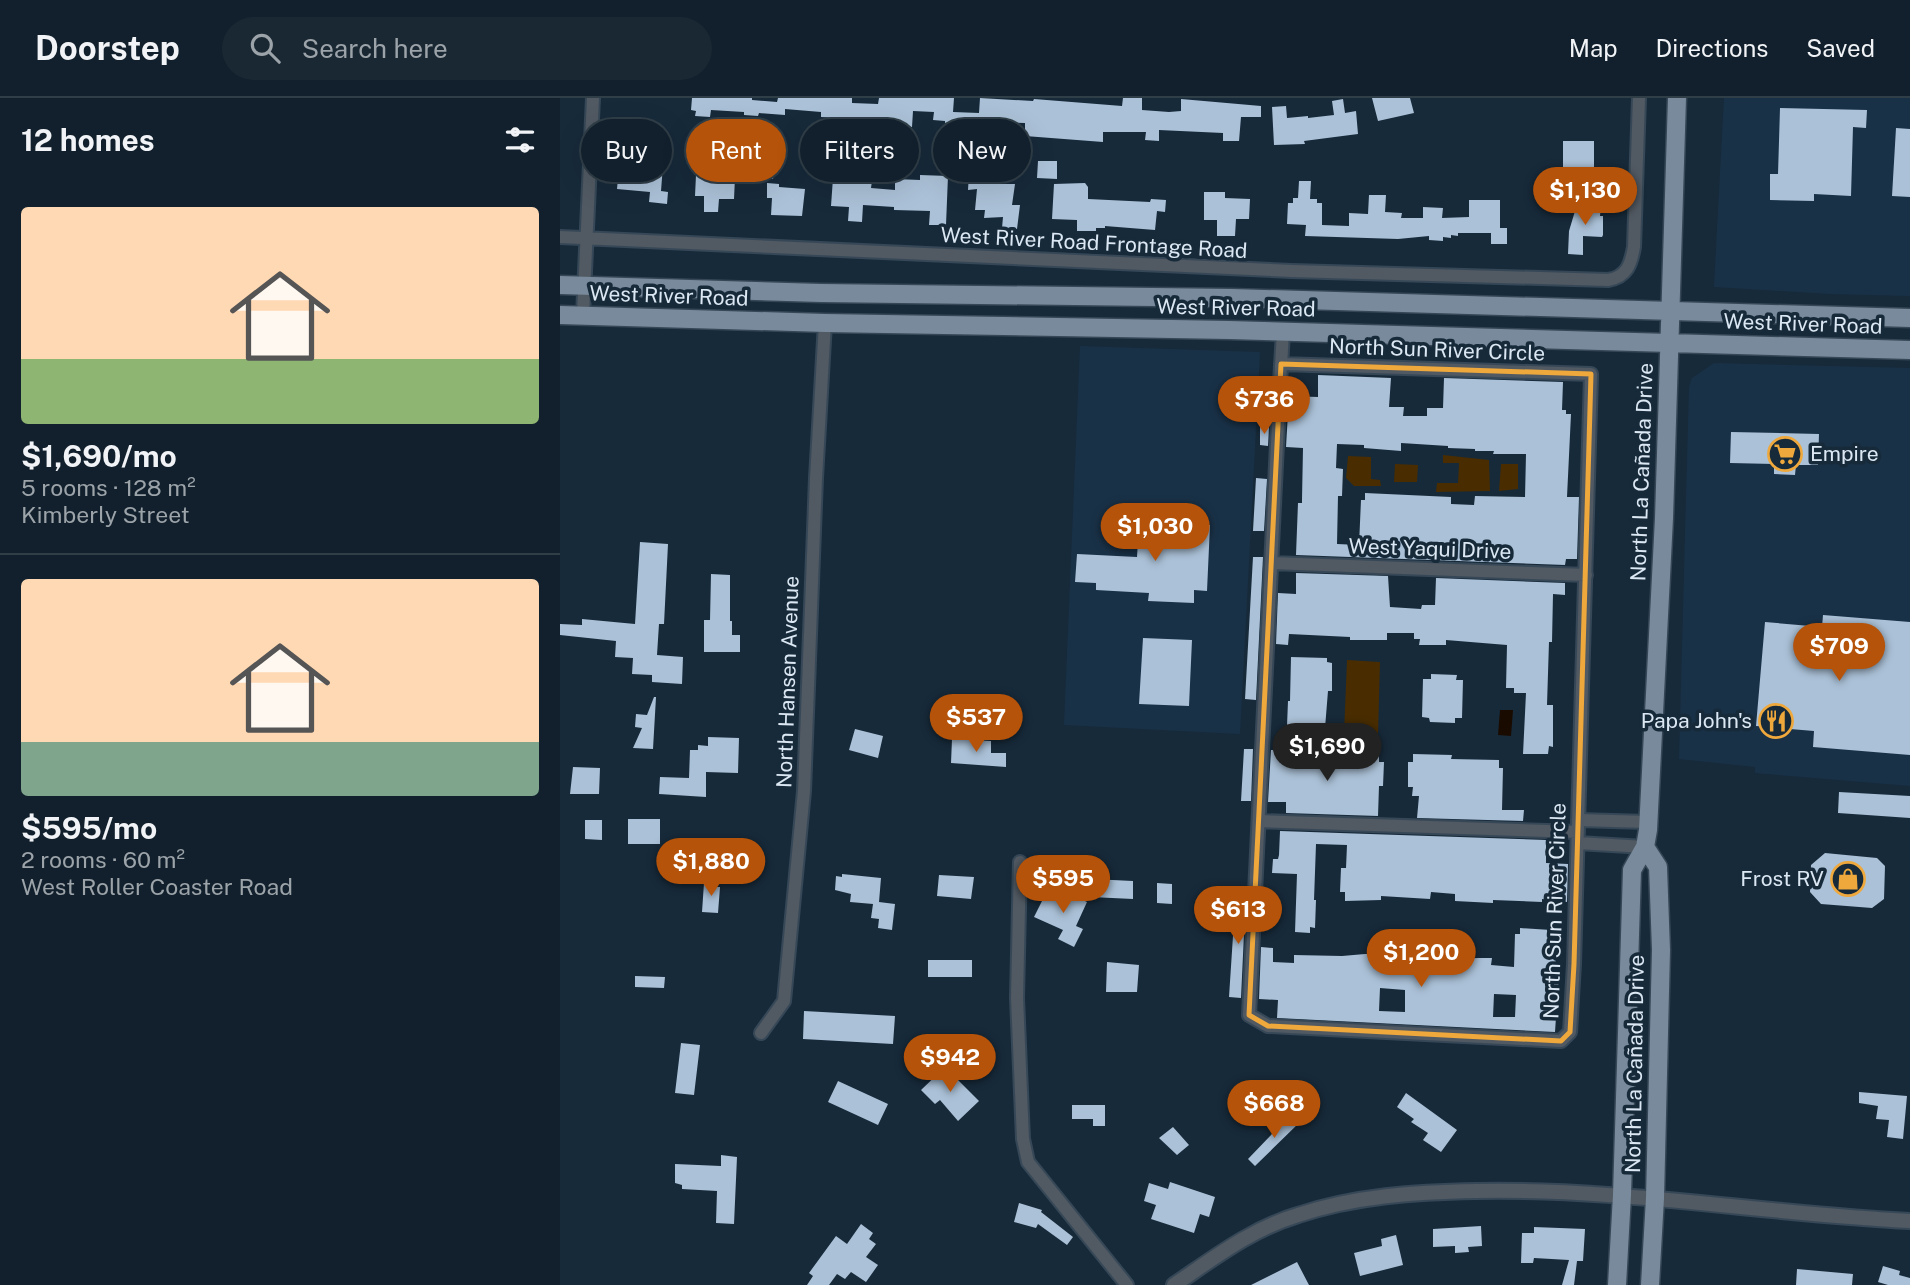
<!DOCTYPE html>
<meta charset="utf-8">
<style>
body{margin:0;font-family:"Public Sans",sans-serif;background:#1a2834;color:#f1f3f6;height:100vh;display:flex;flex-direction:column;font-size:26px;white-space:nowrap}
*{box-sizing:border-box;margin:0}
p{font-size:23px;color:#9ca3a9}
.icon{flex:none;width:38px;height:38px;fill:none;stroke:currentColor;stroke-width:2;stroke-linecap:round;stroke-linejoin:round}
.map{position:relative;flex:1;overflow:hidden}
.details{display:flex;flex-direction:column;background:#11202c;width:560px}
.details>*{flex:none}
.guide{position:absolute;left:21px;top:21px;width:665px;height:63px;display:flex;gap:14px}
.price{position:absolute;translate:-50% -60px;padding:0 16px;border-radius:24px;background:#b45309;color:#fff;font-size:23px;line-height:46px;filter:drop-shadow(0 2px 4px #0008)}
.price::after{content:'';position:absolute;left:50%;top:42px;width:21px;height:16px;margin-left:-10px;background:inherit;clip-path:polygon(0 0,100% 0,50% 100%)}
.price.on{background:#222;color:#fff}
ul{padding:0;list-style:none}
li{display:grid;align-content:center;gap:14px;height:371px;padding:0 21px}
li+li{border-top:2px solid #303e48}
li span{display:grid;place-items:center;height:217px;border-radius:7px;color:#555}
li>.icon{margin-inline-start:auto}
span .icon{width:126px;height:126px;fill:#fffc;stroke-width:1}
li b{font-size:30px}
h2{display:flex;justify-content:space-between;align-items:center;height:84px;padding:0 21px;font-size:30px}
.pill{padding:0 24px;border-radius:32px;background:#11202c;box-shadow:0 7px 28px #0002,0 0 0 2px #303e48;font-size:24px;line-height:63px}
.pill.on{background:#b45309;color:#fff}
header{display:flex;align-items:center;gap:42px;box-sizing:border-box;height:98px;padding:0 35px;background:#11202c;border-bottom:2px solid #303e48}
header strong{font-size:33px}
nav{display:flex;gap:38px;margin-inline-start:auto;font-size:24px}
.search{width:490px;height:63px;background:#1a2834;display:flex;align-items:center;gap:18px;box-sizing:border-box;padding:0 24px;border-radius:38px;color:#9ca3a9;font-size:26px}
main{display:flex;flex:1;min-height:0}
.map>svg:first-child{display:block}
</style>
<header>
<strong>Doorstep</strong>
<div class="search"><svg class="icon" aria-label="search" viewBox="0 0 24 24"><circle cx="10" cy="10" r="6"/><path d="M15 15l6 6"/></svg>Search here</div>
<nav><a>Map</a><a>Directions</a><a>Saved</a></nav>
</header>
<main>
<section class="details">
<h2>12 homes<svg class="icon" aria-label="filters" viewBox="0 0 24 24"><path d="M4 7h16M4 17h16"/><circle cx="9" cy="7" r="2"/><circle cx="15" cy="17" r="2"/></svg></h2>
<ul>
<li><span style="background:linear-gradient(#ffd9b3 70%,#8fb573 0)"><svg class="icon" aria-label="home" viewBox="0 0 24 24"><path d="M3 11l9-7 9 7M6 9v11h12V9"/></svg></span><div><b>$1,690/mo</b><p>5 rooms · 128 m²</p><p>Kimberly Street</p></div></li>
<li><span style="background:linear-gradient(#ffd9b3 75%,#7fa58c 0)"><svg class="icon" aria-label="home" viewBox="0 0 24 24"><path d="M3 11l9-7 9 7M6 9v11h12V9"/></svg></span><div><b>$595/mo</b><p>2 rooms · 60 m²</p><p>West Roller Coaster Road</p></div></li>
</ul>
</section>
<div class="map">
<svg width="1350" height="1187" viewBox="0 0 1350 1187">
<rect width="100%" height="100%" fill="#172a3a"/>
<path fill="#193147" d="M1164 0H1350V198L1270 196 1154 189Z
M520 248 700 254 680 636 504 627Z
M1154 265 1350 270V688L1195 675V669L1119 661 1129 289 1132 280Z"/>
<path fill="#492d00" d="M883 357 929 362 930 393 876 394 877 385H898L899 365H883Z
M788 358 811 359V381L820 382 821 388H794L786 380Z
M835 366 858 367 857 384H834Z
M941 366H958V391L939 393Z
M787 562 820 564 818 637 784 636Z"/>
<path fill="#1a0b00" d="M940 612H953L951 638 938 637Z"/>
<path fill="#abc1d7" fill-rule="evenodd" d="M132 0H192V2L217 4 218 0H292V5L318 6 319 0H394L393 14 419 15 420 0 473 3 474 1 562 8 563 0H582V12L609 14 621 13V1L701 8V19H681L679 43H663V35L599 32V43L585 42 586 34H543V44L465 38V25L437 24V28L425 27V32H411V29L385 28V23L373 22 374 14 353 13 352 29 305 24V37L288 36 289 23H285L286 20 261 19V14L225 11V17L199 15 198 18 184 17V14L151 12 150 19 135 18 136 13 131 12Z
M812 0H850L854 15 818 23Z
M783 1 785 15 796 13 798 36 744 43 745 46 714 47 712 9 726 8 727 20 748 18V20L774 17 772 3Z
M1220 10 1307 12 1306 30 1293 29 1291 98 1254 96V103L1210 102V76H1218Z
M1336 30 1350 31V99L1332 98Z
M1003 43H1034V74H1003Z
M181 53H217L213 81H178Z
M410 57H420L419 86H455L452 107H460L457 131 442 130 443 119 424 120 425 112H415L417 91 408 92Z
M478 63H497V81L477 80Z
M73 65 103 67 101 93 108 94 107 106 89 104 90 94 57 91 59 69 72 71Z
M136 77 175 79 174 101H159L158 114H144V98H135Z
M360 77 388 78 386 127H369L370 113 334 112V109L303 107 302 124 288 123 289 109 271 108 273 80 312 83 311 90 335 92V81L360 82Z
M739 83H751L750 101H757V105H762V127L789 128V115L808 116 809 97H826L825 114 842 115 841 120H863V109L883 110 882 120 909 119V102H940V130H947V146H931V135H898V138L891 137V140L883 139V143L869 142V138L838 141 745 138 746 127 727 126 728 105H733V100H738Z
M207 85 219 86V89L245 91 242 118 211 117 212 100H207Z
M525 85 528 89V101L590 104 591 101 606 102 605 114 597 113 595 132 545 128V130H536V133H517V122L492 121 494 86Z
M644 94H665V100L690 101 689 121H676L675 138H657V122H644Z
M1030 106 1041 107 1040 118H1043V137L1042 139 1023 138V157L1008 156 1009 133 1015 113 1020 111V107Z
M758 277 831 280 829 309H844L843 318H867V310H883L884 280 1003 284 1002 312H1006V316H1011L1007 399H1019L1017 461H1006L1005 467 736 457 738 405H742V401L743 350 726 349 729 298 758 299ZM841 345 888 348V350L915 351V353H934L933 356H966L965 399 915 398 914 407 891 406V399L805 395V402H801L799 447 777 446 778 398H782L783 371 776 370 777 346 804 347V350L841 353Z
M700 329H709L708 348 700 347Z
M1171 334 1259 336 1258 367H1236L1235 377 1214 376V366L1170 365Z
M696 380 707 381 704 433H693Z
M584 421 650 427 647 493 634 492V505L588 503 589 495 536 492V485L515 484 517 456 577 459 579 426H584Z
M80 444 108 446 104 526H99L97 557 123 559 122 586 92 584V577L72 576 73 560 55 559 56 543 0 537V526L22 527V521L75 526Z
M693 459H703L696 602 685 601Z
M736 475 828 478 830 509 861 511 862 507H875L876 480 1005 485V497L993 496 992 544H989L987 607H993V649L989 648 988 656H963L966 595H954V590H946L947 547 886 542V547H859L860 541H854V535H827V542H790V539L729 536 728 547 716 546 718 495 736 496Z
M151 476 170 477V523H172V537H180V554H144V522H150Z
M1263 517 1350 524V657L1253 649 1254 633 1196 628 1205 524 1262 529Z
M583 540 632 542 629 608 579 606Z
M731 559 767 560V564L772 565V593H768L765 630H761V635L733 634V629L727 628 728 603H730Z
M871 576 897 577 896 582H903L902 620H895V625L870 624 869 620 862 619 863 581H871Z
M94 599H96L93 651 73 650 82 630 75 629 76 616 87 617Z
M295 631 323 638 318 660 289 652Z
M148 639 179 640 178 675 146 674V699L99 696 100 679 129 680 130 652H138V647L148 648Z
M392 641 431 643V655H446V669L391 665Z
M684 651H693L691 703H681Z
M711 652H723L722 656 755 657V654L819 656V664H824L823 688H819L818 718 726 715V704H708Z
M853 656 892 657 891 661 939 662V670H943L942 712H964L963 723 857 720 859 698H852L853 689H848V664H853Z
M13 669 40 670 39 696H10Z
M1279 694 1350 698V720L1278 715Z
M68 721H100V746H68Z
M25 722H42V742L25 741Z
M720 733 986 742V765L1008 766 1007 804 982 801V804L933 802V805L895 803V796L871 794 870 801 821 798V802L785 803V794H780L781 770H786L787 747 756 746 754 802H756L755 830 750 829V835L735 834 737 776 712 775 713 761H718L719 757Z
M1265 755 1317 760 1325 768 1324 801 1312 810 1261 806 1250 794 1251 767Z
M282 776 321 780 319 804 335 806 332 832 318 830 319 821 311 820 313 806 290 804 291 796 275 792 276 778 282 779Z
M379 777 414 779 411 801 377 798Z
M532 781 573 783V801L531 799Z
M144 785 155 786V789H160L158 815 142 814Z
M597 785 612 786V806L597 805Z
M502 792 527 804 516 828 523 831 514 849 498 841 503 832 474 819 487 793 499 799Z
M676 792 686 793 681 900 669 899Z
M960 830 991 832V839H997L995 875 999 876 995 934 717 920 718 902 699 901 701 849 713 850V864L734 865V857L782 858 805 856H821V866H846V859H860V863H894V861L918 860H932L931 867 954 869 955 836H960ZM820 890 845 892V914L819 913ZM934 896 956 897 955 919H933Z
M368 862H412V879H368Z
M547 864 579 867 577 894H546Z
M75 878 105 879 104 890 75 889Z
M244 913 335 918 333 946 243 941Z
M121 945 140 947 134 997 115 995Z
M385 969 419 1003 398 1023 380 1002 375 1006 361 992Z
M278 983 328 1006 318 1027 268 1004Z
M1299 994 1347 998 1343 1041 1327 1039 1329 1022 1316 1021 1318 1008 1299 1005Z
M846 995 897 1032 881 1054 863 1042 868 1035 851 1024 854 1021 837 1009Z
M512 1007H545V1028H533V1021H512Z
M731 1016 740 1024 695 1068 688 1061Z
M613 1029 629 1047 617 1057 599 1040Z
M161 1057 177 1059 174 1126 156 1125 157 1093 122 1091V1087L115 1085V1066L161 1068Z
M610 1084 655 1099 649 1119 640 1116 634 1135 591 1121 596 1107 584 1103 589 1085 608 1091Z
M459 1105 482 1112 481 1114 513 1139 507 1147 478 1126 476 1130 454 1124Z
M301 1126 313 1135 309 1141 316 1146 306 1159 318 1167 306 1184 291 1174 285 1181 277 1176 269 1187H247L253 1178 249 1175 276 1138 287 1146Z
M921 1128 922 1148 908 1149 909 1154 895 1155V1148L873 1149V1131Z
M974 1129 1025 1131 1023 1163H1017L1014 1187H1002L1009 1162 974 1160 973 1165H961L962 1135H974Z
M836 1137 843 1167 800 1178 794 1155 822 1148 821 1141Z
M737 1164 749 1187H691Z
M1323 1168 1340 1173 1339 1177 1350 1180V1187H1328L1318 1184Z
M1237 1171 1293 1176 1292 1187H1236Z"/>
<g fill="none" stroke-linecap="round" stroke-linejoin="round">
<g stroke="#364857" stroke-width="16">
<path id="minor" d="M0 139 732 173 1048 182C1067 179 1071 166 1074 149L1079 0
M23 217 33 0
M721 266 1031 276 1014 866 1010 934 1001 943 708 928 689 917 720 285 723 234
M712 465 1026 477
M1018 722 1088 724
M699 723 1018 734
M1018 745 1085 749
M460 764 457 900 463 1041 468 1064 567 1187
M201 935 224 903 244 693 256 380 265 225"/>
</g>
<g stroke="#364857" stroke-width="18">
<path id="tertiary" d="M614 1187C654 1160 691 1131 738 1117 795 1098 856 1094 916 1093 1062 1090 1205 1116 1350 1123"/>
</g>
<g stroke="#364857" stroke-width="21">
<path id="primary" d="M0 187 261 195 672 200 1350 220
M0 217 265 225 669 232 1350 252
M1085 749 1098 769 1101 852 1095 1100 1090 1187
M1057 1187 1062 1097 1072 772 1085 749 1088 732 1104 420 1117 0"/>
</g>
<use href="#minor" stroke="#515962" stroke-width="12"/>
<use href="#tertiary" stroke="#515962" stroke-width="14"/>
<use href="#primary" stroke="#788a9b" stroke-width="18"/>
</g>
<path fill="none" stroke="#eea83c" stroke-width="5" stroke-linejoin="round" d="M721 266 1031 276 1014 866 1010 934 1001 943 708 928 689 917Z"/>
<defs>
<g id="supermarket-ring" transform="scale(1.75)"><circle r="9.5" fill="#172a3a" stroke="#eea83c" stroke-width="1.5"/><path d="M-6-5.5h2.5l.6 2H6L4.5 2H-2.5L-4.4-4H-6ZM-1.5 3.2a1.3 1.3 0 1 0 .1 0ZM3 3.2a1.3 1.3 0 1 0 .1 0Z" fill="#eea83c"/></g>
<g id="restaurant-ring" transform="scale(1.75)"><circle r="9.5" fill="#172a3a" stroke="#eea83c" stroke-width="1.5"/><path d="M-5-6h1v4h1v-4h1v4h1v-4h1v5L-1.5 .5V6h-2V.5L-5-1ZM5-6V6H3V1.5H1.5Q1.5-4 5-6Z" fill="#eea83c"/></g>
<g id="shop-ring" transform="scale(1.75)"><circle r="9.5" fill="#172a3a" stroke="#eea83c" stroke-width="1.5"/><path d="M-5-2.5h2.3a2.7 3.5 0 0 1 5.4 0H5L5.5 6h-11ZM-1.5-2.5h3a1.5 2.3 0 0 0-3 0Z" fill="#eea83c"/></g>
</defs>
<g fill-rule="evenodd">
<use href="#supermarket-ring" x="1225" y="356"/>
<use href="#restaurant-ring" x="1216" y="623"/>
<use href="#shop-ring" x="1288" y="781"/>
</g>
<g text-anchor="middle" stroke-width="7" stroke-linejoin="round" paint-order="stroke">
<g font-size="21" fill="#dbe7f2" stroke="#172a3a">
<text transform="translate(534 145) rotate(3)" y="7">West River Road Frontage Road</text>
<text transform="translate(109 198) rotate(2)" y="7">West River Road</text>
<text transform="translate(676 210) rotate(1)" y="7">West River Road</text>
<text transform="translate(1243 226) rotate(2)" y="7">West River Road</text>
<text transform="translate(877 252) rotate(2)" y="7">North Sun River Circle</text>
<text transform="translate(1082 374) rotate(-88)" y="7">North La Cañada Drive</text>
<text transform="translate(870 451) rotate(2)" y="7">West Yaqui Drive</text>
<text transform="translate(228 584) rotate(-88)" y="7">North Hansen Avenue</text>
<text transform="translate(995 813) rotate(-88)" y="7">North Sun River Circle</text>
<text transform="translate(1075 966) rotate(-89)" y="7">North La Cañada Drive</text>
</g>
<g font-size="21" fill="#dbe7f2" stroke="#172a3a" text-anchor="end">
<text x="1250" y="363" text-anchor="start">Empire</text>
<text x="1192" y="630">Papa John's</text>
<text x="1264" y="788">Frost RV</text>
</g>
</g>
</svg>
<b class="price" style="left:1025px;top:129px">$1,130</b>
<b class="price" style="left:704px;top:338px">$736</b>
<b class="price" style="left:595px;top:465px">$1,030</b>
<b class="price" style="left:1279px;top:585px">$709</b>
<b class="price" style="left:416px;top:656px">$537</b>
<b class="price on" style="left:767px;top:685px">$1,690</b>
<b class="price" style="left:151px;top:800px">$1,880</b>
<b class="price" style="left:503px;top:817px">$595</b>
<b class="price" style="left:678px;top:848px">$613</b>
<b class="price" style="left:861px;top:891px">$1,200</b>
<b class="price" style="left:390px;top:996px">$942</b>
<b class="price" style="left:714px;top:1042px">$668</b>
<div class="guide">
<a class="pill">Buy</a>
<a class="pill on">Rent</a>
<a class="pill">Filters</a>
<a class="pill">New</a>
</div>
</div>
</main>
